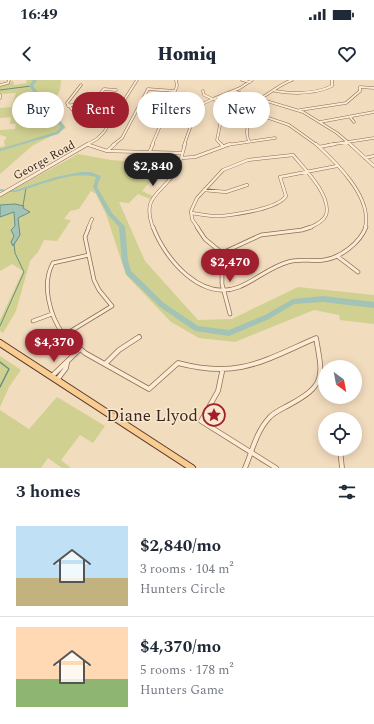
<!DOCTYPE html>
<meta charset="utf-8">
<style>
body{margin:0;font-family:Spectral,serif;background:#f6f6f7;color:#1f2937;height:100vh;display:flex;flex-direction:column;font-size:15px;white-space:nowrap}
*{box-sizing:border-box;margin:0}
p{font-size:13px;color:#747a83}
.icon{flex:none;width:22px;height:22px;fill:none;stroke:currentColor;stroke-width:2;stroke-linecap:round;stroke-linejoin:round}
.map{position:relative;height:388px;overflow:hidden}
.sheet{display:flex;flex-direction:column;background:#fff;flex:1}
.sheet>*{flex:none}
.top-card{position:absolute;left:12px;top:12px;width:350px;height:36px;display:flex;gap:8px}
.needle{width:26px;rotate:148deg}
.buttons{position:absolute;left:318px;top:280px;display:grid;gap:8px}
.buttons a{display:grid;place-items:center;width:44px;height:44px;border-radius:50%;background:#fff;box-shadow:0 2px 10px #0003;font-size:20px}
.price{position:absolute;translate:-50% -34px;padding:0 9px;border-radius:14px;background:#a0202f;color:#fff;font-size:13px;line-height:26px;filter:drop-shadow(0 1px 2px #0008)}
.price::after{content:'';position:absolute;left:50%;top:24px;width:12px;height:9px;margin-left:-6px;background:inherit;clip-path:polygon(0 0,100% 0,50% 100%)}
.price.on{background:#222;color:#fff}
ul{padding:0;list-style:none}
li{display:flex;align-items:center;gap:12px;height:100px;padding:0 16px}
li+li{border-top:1px solid #e0e1e3}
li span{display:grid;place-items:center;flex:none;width:112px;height:80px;border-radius:0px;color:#555}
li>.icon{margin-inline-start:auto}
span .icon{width:48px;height:48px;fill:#fffc;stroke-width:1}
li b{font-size:17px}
h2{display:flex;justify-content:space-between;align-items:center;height:48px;padding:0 16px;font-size:17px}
.tag{padding:0 14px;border-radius:18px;background:#fff;box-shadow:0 2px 10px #0003;font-size:14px;line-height:36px}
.tag.on{background:#a0202f;color:#fff}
.status{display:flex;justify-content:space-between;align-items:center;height:28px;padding:0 20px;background:#fff;direction:ltr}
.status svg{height:11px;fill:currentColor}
header{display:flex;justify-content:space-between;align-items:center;height:52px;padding:0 16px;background:#fff;font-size:18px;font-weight:800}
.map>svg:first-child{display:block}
</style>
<div class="status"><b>16:49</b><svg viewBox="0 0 49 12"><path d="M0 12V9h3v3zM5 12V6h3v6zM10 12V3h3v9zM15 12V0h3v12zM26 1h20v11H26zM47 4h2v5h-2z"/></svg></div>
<header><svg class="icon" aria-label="back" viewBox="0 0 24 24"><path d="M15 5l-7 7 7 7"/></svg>Homiq<svg class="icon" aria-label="heart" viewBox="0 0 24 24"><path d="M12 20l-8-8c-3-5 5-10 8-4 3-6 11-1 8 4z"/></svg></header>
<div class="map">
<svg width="374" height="388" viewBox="0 0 374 388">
<rect width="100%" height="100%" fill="#f2dcbe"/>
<path fill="#d0d091" d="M26 0H61L60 10 50 29 66 48 32 66 0 94V67L5 66 4 61 7 57 0 55V50L15 49 16 44H10L11 37 0 38V28L11 27 16 13 0 14V4L13 1 14 5 27 3Z
M78 74 111 80 163 84 157 94 142 111 153 116 150 119 138 114 129 123 119 122 145 181 198 240 232 239 298 207 374 215V244L340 240 339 235 314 230 235 262 199 258 171 242 126 195 106 134 96 114 91 111 79 129 70 131 64 139 71 140 57 161 44 160 38 172 30 181 16 231 3 253 0 251V240L23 191 12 184 0 191V137L14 132 16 138 13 165 18 138 30 132 15 124 0 125V117Z
M0 276 21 290 9 307 0 327Z
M57 317 105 346 93 363 80 355 61 380 70 387 69 388H62L48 378 41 388H0V330L29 349Z"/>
<path fill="#a2c3b5" stroke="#689182" d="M15 124 24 126 23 128 30 132 18 138 20 155 13 166 11 162 14 156 11 150 15 146 14 132 0 137V125Z"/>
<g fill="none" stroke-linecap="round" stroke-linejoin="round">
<path stroke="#689182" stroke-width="1" d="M0 10 31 6
M22 36 46 26
M23 126 26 108
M0 246 24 192 15 173 14 164"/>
<path stroke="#689182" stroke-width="1.5" d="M0 282 9 289 0 307"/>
<path fill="#a2c3b5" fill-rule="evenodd" d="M33 0H37L33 6 65 47 58 54 0 71V69L56 52 61 47 29 6Z
M81 92H91L101 96 97 107 112 133 125 147 128 181 131 191 164 223 198 246 229 250 265 235 293 219 323 216 374 222V228L323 222 294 224 269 239 229 256 195 251 160 227 126 194 122 181 119 147 108 135 93 107 96 97C72 90 40 106 16 112H11L9 111V110H16L56 97Z
M0 109 6 110V111L4 112 0 111Z"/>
<g stroke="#8b6c55" stroke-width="3">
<path id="minor-far3" d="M242 0 250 2
M0 5 8 3 9 0
M203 11 204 15 213 19
M233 11 303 32 337 53 351 65
M275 11C294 14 315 14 332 6V0
M0 15V18
M213 19 289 45 317 65
M213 19 240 8 252 0
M259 19C271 13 280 4 292 0
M95 20 104 9 116 10
M68 26 92 20 123 22
M300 30 346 23 360 11V7L374 8
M78 37 67 23 81 5
M350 37 354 42
M320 42 374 32
M249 61C244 51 249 40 256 33
M113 65 122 58 148 9 175 11
M152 65 177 6 176 0
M184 65 198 26 213 19
M222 65 217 60 222 35 232 26
M227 65 275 58
M328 65 374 58"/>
</g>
<g stroke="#8b6c55" stroke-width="3.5">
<path id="minor-far2" d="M221 64 223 67
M316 64C337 83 373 118 365 148
M350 64 374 86
M89 65 107 71 182 73
M319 67 335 64
M107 71 115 64
M149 73 153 64
M181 78 195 77 230 64
M365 78 374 76
M204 110 226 112 247 105
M191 133C201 134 212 137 222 136 238 134 278 129 286 116L280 97 337 86
M88 148 92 139
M153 148C142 117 158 116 174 94 180 87 182 74 185 64
M198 148 192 139 191 131 197 118 223 90 248 80 293 75C304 88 332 116 326 135 323 142 315 145 309 148"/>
</g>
<g stroke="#8b6c55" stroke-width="4.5">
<path id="minor-far1" d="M153 147C165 179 201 222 239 207 256 200 270 187 288 182 300 178 312 182 324 180 340 178 360 163 366 147
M197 147 205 159 222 173 261 155 302 150 311 147
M222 173V204L230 234
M337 176 358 192
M33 241 52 234
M63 254C50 236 41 204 53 183L89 175
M66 254 112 226 99 210 94 200 85 157 89 147"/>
</g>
<g stroke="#8b6c55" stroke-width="5.5">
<path id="minor" d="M63 253 85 273 149 309 178 283C238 299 263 281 316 258 323 297 326 305 289 325 282 329 274 332 269 338 256 352 252 372 245 388
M64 255 68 253
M105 284 119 270 139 257
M222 292 218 311 201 341 276 388
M52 296 80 269
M57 300 66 288 67 283
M343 339 346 337 351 339
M340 369 342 388"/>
</g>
<g stroke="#8b6c55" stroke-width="3">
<path id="tertiary-far1" d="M86 65 97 59 104 52 137 0"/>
</g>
<g stroke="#8b6c55" stroke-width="4">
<path id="tertiary" d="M0 115 88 64"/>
</g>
<g stroke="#593a2a" stroke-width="8">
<path id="primary" d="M0 263 192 388"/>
</g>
<use href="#minor-far3" stroke="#fcead2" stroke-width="2"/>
<use href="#minor-far2" stroke="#fcead2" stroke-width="2.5"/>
<use href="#minor-far1" stroke="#fcead2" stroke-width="3"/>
<use href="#minor" stroke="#fcead2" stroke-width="4"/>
<use href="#tertiary-far1" stroke="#fcead2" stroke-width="2"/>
<use href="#tertiary" stroke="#fcead2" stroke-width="3"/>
<use href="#primary" stroke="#f9cd92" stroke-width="6"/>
</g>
<defs>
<g id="sight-ring" transform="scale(1.15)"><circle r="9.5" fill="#f8e7ce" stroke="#a0202f" stroke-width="1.5"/><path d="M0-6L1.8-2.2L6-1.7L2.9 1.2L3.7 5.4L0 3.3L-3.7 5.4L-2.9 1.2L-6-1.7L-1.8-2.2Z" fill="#a0202f"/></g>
</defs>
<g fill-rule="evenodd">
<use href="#sight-ring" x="214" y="335"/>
</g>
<g text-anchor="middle" stroke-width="3" stroke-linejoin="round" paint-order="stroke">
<g font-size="12" fill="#39261b" stroke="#f8e7ce">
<text transform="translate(44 80) rotate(-29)" y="4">George Road</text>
</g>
<g font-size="17" fill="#39261b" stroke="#f8e7ce" text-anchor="end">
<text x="198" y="341">Diane Llyod</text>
</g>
</g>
</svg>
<div class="buttons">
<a><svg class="needle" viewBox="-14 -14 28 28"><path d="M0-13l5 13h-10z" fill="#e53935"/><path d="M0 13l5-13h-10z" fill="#747a83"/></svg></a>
<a><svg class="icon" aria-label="locate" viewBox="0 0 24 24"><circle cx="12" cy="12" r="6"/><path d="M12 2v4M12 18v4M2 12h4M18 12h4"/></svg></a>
</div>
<b class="price on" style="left:153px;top:107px">$2,840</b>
<b class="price" style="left:230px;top:203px">$2,470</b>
<b class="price" style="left:54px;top:283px">$4,370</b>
<div class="top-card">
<a class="tag">Buy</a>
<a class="tag on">Rent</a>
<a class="tag">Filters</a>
<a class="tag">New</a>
</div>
</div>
<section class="sheet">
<h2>3 homes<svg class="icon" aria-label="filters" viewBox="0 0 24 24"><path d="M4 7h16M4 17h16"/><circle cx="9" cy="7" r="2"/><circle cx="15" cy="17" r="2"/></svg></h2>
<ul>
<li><span style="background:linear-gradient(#bfe0f5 65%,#c2b280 0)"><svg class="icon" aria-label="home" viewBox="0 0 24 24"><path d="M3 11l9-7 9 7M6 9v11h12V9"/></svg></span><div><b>$2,840/mo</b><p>3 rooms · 104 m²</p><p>Hunters Circle</p></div></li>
<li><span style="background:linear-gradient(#ffd9b3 65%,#8fb573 0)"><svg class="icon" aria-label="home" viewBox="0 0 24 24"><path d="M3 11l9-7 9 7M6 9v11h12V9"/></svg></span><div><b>$4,370/mo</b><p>5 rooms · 178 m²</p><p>Hunters Game</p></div></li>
</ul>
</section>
